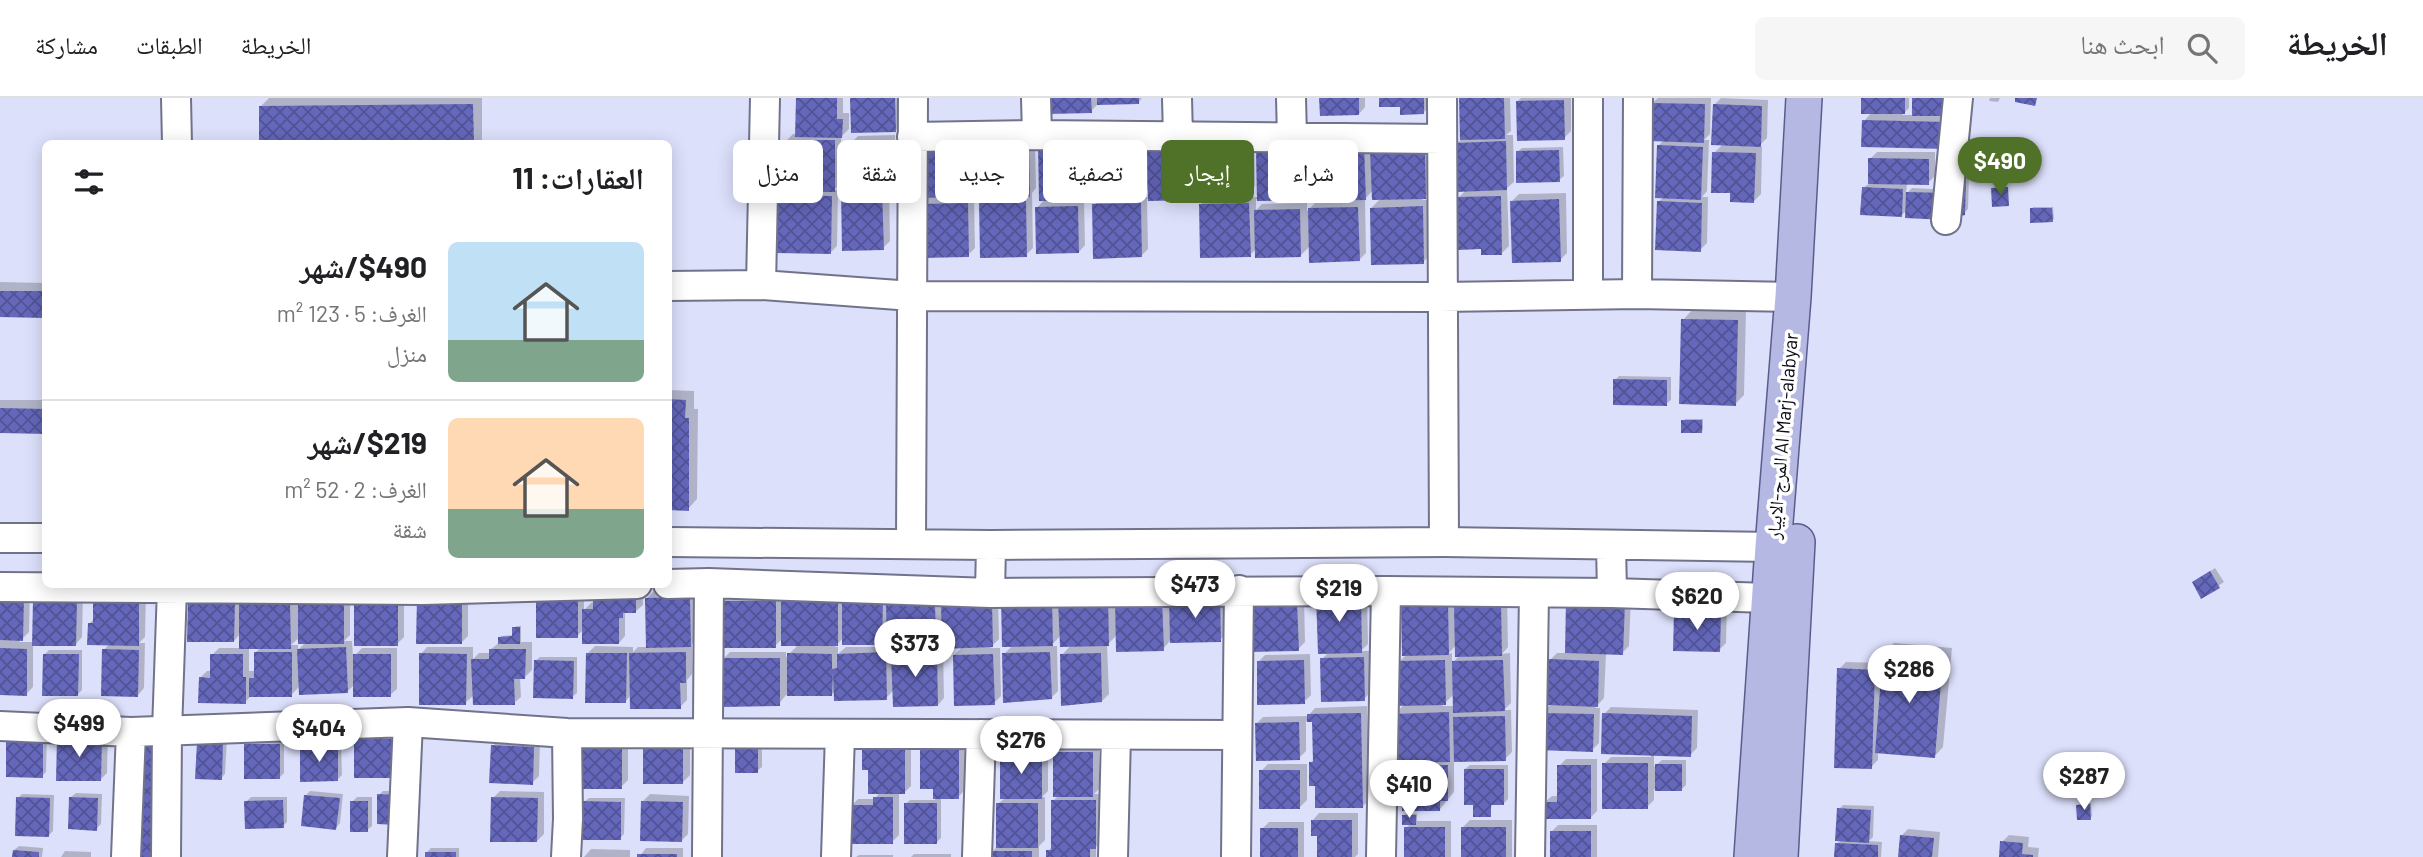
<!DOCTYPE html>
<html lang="ar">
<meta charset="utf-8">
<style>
body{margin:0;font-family:Barlow,"Noto Naskh Arabic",sans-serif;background:#f6f6f6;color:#202124;direction:rtl;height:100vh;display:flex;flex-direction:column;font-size:26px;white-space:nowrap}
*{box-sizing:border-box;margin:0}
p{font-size:23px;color:#757577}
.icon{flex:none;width:38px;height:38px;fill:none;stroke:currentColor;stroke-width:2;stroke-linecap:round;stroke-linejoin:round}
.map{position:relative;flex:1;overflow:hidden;direction:ltr}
.details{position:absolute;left:42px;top:42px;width:630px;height:448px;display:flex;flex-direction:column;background:#fff;border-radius:10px;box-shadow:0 4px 18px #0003;direction:rtl}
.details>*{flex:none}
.banner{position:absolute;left:693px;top:42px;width:665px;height:63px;direction:rtl;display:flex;gap:14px}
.price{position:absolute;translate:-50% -60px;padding:0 16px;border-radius:24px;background:#fff;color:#222;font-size:23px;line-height:46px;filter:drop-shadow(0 2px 4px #0008)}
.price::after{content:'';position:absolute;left:50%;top:42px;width:21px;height:16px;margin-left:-10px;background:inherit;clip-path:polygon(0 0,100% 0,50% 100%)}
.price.on{background:#507128;color:#fff}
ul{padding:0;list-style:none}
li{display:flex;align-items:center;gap:21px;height:175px;padding:0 28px}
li+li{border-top:2px solid #e0e0e0}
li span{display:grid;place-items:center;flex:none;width:196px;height:140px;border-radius:10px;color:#555}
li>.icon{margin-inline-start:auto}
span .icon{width:84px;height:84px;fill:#fffc;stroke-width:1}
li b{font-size:30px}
h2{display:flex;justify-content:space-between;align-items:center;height:84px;padding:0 28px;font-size:30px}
.tag{padding:0 24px;border-radius:10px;background:#fff;box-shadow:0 4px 18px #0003;font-size:24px;line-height:63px}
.tag.on{background:#507128;color:#fff}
header{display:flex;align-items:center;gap:42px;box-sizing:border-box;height:98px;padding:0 35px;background:#fff;border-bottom:2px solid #e0e0e0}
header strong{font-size:33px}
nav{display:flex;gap:38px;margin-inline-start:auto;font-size:24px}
.search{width:490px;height:63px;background:#f6f6f6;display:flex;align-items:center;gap:18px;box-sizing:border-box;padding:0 24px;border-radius:10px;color:#757577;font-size:26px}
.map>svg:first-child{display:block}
</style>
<header>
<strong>الخريطة</strong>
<div class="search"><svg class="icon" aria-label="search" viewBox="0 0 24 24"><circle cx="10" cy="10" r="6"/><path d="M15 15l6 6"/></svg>ابحث هنا</div>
<nav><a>الخريطة</a><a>الطبقات</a><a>مشاركة</a></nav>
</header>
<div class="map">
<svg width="2423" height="759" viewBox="0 0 2423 759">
<defs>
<pattern id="building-cross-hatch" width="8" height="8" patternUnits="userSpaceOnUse" patternTransform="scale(1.75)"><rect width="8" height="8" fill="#6467ba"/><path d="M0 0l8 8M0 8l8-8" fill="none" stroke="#515396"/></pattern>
</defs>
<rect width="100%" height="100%" fill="#dde0fb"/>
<path fill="#0003" fill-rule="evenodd" d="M269 0H482V46H261L260 9Z
M798 0H843V15H849V31L841 39V85L834 92H838L837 148 830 155 780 97 786 91V76L792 71V54L786 43 793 36H797Z
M852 0H902V26L895 33Z
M1049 0H1142L1139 4 1098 6 1091 13Z
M1321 0H1365V9L1359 16Z
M1381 0H1430V8L1423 15Z
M1461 0H1510L1511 33 1506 37H1513L1514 84 1507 90 1509 148 1502 155 1483 149 1458 100 1466 92 1457 45 1462 41Z
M1521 0H1571V33L1564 40 1517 4Z
M1658 0H1711L1710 36 1704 42H1709L1707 93 1702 99H1708L1707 145 1700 152 1658 104 1664 99 1658 48 1664 42 1652 5Z
M1721 0 1768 2 1767 40 1758 49H1762L1761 96 1754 103 1732 93 1714 55 1723 46 1714 7Z
M1863 0H1909V10L1902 17H1914V0H1952L1953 42 1864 23 1872 14Z
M1990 0H2000L1998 4 1989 3Z
M895 37 896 80 889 88 890 143 883 150 843 93 852 86 851 45 858 38Z
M1254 39 1255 88 1248 95 1201 93 1193 101H1147L1148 151 1141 158 1094 107 1104 97H1090L1084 101 1085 147 1079 154 1037 110 1045 101 1039 45ZM1149 90 1150 99H1140Z
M977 41 978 90 969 99H974L975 150 968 157 920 107Z
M1035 44 1036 90 1032 95 1033 150 1026 157 981 105Z
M1431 44 1432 92 1422 102H1429L1430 157 1423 164 1371 110 1381 100 1373 92 1365 101 1366 155 1359 162 1311 147 1301 157 1256 151 1250 157 1200 107 1207 100 1259 99 1258 52ZM1314 93 1318 102 1307 113V105L1262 106 1256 112V101L1307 100Z
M1563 49 1564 78 1559 82 1517 54 1522 50Z
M1877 54H1935V78L1928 85H1907L1906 96 1912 90 1951 92 1957 78H1969L1968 111 1964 115 1907 112 1901 118 1864 89 1870 85V61Z
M1566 95 1567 155 1560 162 1512 103 1519 96Z
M2033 109H2053L2054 121 2052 123 2032 111Z
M0 184 46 185V218L0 217Z
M1692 212 1746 213 1744 297 1735 306 1683 222Z
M1619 278 1671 279V302L1666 306 1615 282Z
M668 292 694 293V311H698L697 401 688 411 668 410Z
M0 302H46V335L0 334Z
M1685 321H1703V332L1701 334 1683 323Z
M2215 470 2224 484 2202 499 2194 484Z
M642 487 643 507 636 513 625 515V538L619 545 584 531 577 538 538 539 584 489V512L591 505Z
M0 490 30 491 29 534 19 544H34L83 496 82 539 76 546H33V589L26 596 0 595Z
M1367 491 1368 546 1361 553H1370L1371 594 1364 601 1322 561 1329 554Z
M468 493V538L461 545 418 544Z
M654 493H696L697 541 692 546V576L687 582V602L680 609 631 597 625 604 588 555 595 548 633 549V554L638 549H648L647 500Z
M1226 493 1227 535 1220 542 1170 543 1163 551 1117 537 1107 547 1109 596 1102 603 1062 557 1071 547 1061 537 1051 548H1057L1058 593 1051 600 1005 604 1004 556 1013 547 1003 502Z
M146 494 145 539 139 545H145L144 590 138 597 104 552 109 546 90 525 95 520Z
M307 496H350V537L344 543H352L353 559 362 550H397V591L390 597 355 586 347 594 300 588 291 597H252L245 604 200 580 207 573H212V557L219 550H241V535L234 543 190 504 296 497 297 507ZM300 539 306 544 298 552V547H291ZM249 549H261L256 554V573H249Z
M727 496 998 499 999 541 990 550H1000L1001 598 994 605 954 557 963 548 943 549 944 600 938 607 894 592 886 600 835 593 831 597H786L779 606 723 561 730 554H786V559L798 547 783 540 775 548 720 503ZM889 538V548H879ZM944 538V547L934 548ZM843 540 876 545V549H846L838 556V549H835ZM892 547H902L892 556Z
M1507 497 1508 549 1502 556 1510 555 1511 605 1504 612H1511L1512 654 1505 661 1454 662V694L1440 711 1404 667 1408 663 1394 616 1405 606 1396 599 1400 595V563L1407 556 1403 505ZM1457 546 1460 557 1452 565V555L1448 556ZM1454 596 1455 608H1442Z
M1631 497 1629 548 1622 555H1606L1604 600 1595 610H1600L1599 645 1592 652 1541 616 1551 606 1550 562 1557 555H1566L1568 503Z
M1304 498 1305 544 1298 551 1252 506Z
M363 499 404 500V539L397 546 356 506Z
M1683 508 1727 509 1726 545 1719 552 1676 515Z
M516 528H521V544H532V572L525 579H520L521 599 514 605 474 597 465 605 421 556 427 549H473V561L479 555H491V551L500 544 501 538 514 537Z
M1894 545 1952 550 1943 649 1934 659 1878 654V662L1871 669 1839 571 1846 564 1884 565 1885 555Z
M49 552H82V592L77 597 44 557Z
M1310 556 1311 597 1304 604 1258 564 1265 557Z
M540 559H577V595L572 599 535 563Z
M1367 608 1370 702 1363 708 1317 686 1311 664 1315 661 1314 622 1306 623V653L1299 660 1256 626 1263 619 1308 618 1315 610Z
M1611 609 1698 612 1697 650 1690 657 1654 656V669L1662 662H1686V687L1682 691H1654V702L1647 709 1604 666 1611 659H1651V656L1604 616Z
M66 632H108L107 675 100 682Z
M604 632H628V682L621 689Z
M404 634V671L356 642 363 635Z
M690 636V677L683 684H645Z
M47 637 46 674 42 678H7Z
M965 639V692L958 699H941V740L937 744 905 706 910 702H935V689Z
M227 641 225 676 221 680 199 645Z
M500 641 540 643 539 678 532 685 493 648Z
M251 642H284V675L280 679 246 646Z
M341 644 342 677 337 682 302 649 306 645Z
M762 645V669L757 673 737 650Z
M870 645H911V688L904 695H899V737L892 744 851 708 858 701H875L879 695 863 652Z
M1008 648H1048V693L1042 699H1045V742L1039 748V759H993V753L998 748V706L1005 700 1002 655Z
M1062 648H1099V691L1094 696H1102V743L1096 749V759H1048V753L1053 748V703L1058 698 1055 655Z
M1566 661H1597V713L1590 720 1545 704 1552 698H1559V668Z
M2058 664 2068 665 2066 679 2056 666Z
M1268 666H1307V702L1300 709 1261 673Z
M1470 667H1508V701L1503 706H1492L1490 717 1474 709 1465 671Z
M310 693 343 696 340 725 336 730 306 697Z
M383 693H402L401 721 379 697Z
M500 693 544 694V736L537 743 493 700Z
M76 695 102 696 101 726 96 731 71 699Z
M22 696 54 697 53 733 48 738 18 700Z
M650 696 689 698 688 736 681 743 643 703Z
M251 699H287V724L283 728 246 704Z
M357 699H372V728L367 732 352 704Z
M589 700H625L624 736 620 740 584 704Z
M2091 705 2092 718 2090 720 2078 707Z
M1843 707 1874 708 1873 739 1869 743 1882 744 1881 759H1836L1837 746 1841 742 1839 711Z
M1319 715H1358V756L1355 759H1319V736L1313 722Z
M1406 716H1417V723H1451V759H1406V730L1410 726 1404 717Z
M1470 722H1512V759H1463V729Z
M1269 724H1304V759H1262V731Z
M1558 727H1597V759H1551V734Z
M1908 731 1940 734 1938 759H1899L1901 738Z
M2009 737 2029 739 2028 749 2039 750 2038 759H2000L2002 744Z
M19 748 43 750 42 759H14V752Z
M431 750H459V759H426V755Z
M646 750H683V759H639Z
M591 751 630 752V759H584Z
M65 753 91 754V759H61Z
M914 756H951V759H911Z
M859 757H893V759H856Z"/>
<path fill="url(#building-cross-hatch)" d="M796 0H837V21H843L842 40 795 39Z
M850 0H895L896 34 851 35Z
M1047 0H1091L1092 15 1047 16Z
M1097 0H1139V6L1097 7Z
M1319 0H1359V17L1320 18Z
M1379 0H1424V16L1400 17V9H1379Z
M1459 0H1504L1505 41 1460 42Z
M1861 0H1905V16H1861Z
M1912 0H1948V18H1912Z
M2015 0H2037L2035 8 2015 4Z
M1564 2 1565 42 1517 43 1516 3Z
M1650 5 1705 6 1704 45 1649 43Z
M473 6 474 46H259V8Z
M1713 6 1762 8 1761 49 1711 47Z
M1862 22 1948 24 1947 51 1861 49Z
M784 42H835V94H784V76H790V55H784Z
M889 43 890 89H850L849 44Z
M1086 43 1088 102 1039 103 1038 44Z
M1506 43 1507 92 1456 94 1455 45Z
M1247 46 1249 97 1199 98 1198 47Z
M971 47 972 99 917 100 916 49Z
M1143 47 1144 98 1091 99 1089 48Z
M1657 47 1703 49 1701 102 1655 100Z
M1192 48 1193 102 1148 103 1147 49Z
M1364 48 1366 102 1313 103 1311 50Z
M1029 50 1030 99 981 100 980 51Z
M1307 50 1308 102 1257 103 1256 51Z
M1425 50 1426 101 1372 102 1370 52Z
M1559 52 1560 84 1516 85V53Z
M1712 54 1756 55 1754 105 1730 104V95H1711Z
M1868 60 1929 61V87L1868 86Z
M1951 81 1966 82 1965 117 1947 122 1905 120 1906 94 1948 95Z
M1862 89 1903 91 1902 119 1860 117Z
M2008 89 2009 108 1992 109 1991 90Z
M882 91 884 152 842 153 841 92Z
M778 97 832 98 831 156 777 155Z
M1501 98 1502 157H1481V151L1458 152 1456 99Z
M1559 101 1561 164 1512 165 1510 103Z
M1026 103 1027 159 980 160 979 104Z
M1657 103 1702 105 1701 154 1655 152Z
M968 105 969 159 920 160 918 106Z
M1141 105 1142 159 1093 161 1092 106Z
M1249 105 1251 159 1200 160 1199 106Z
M1078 108 1079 155 1036 156 1035 109Z
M1423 108 1424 166 1371 167 1370 110Z
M1358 109 1360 163 1309 165 1308 110Z
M2030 110H2052L2053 124 2030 125Z
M1300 111 1301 159 1255 160 1254 112Z
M0 193H46V220L0 219Z
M1681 221 1738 222 1736 308 1679 306Z
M1613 281 1667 282V308L1613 307Z
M668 301 686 302 685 320H689V413L668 412Z
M0 310 46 311V336L0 335Z
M1681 322H1702V335H1681Z
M2210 473 2220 490 2201 501 2192 484Z
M593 493H636V515H623V520H619V546H582V511H593Z
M838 493V548H781V497H796V503L820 502Z
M536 496H578V540H536Z
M0 497H24L23 543 0 542Z
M1361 497 1362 555 1318 556 1316 498Z
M93 499 139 500V548L87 547 88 525H93Z
M417 499H462V546H416Z
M690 499 691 549 646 550 645 500Z
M1108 499 1109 548 1060 549 1058 500Z
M1162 499 1164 553 1116 554 1115 500Z
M1220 499 1221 544 1170 545 1169 500Z
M1052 500 1053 548 1002 549 1001 501Z
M842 501 883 502 882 547H842Z
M33 502 77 503 76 548H32Z
M1566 502 1625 504 1623 557 1565 555Z
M188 503 235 504 234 544H187Z
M290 503 291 551H239V504Z
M298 503H344V546H298Z
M718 503H776V550H718Z
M935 504 936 548 887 549 886 505Z
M1297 504 1299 553 1251 554 1250 506Z
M1448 504 1449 557 1402 558 1401 505Z
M1501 504 1502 558 1455 559 1454 505Z
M992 505 993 549 942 551 941 506Z
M354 506H398V548H354Z
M1674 514 1721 516 1720 554 1673 553Z
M512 529H520V546H498V539L512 538Z
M346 549 348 595 299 597 297 551Z
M0 550 27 551V598L0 597Z
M102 551 139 552 138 599 101 598Z
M489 551H526L525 581H514L515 607H473L471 561H489Z
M254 554H292V599H249V580H254Z
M686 554V585H680L681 611H630L629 555Z
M886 554 887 602 834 603 833 574 832 598H787V555L832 556V571L837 570V556Z
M937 554 938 608 893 609 891 555Z
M1050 554 1052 601 1003 605 1002 555Z
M1883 554 1943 559 1935 660 1875 655Z
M419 555 467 556 466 607H419Z
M586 555H627L626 605H585Z
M1101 555 1102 604 1061 608 1060 556Z
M43 556H79L78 598H42Z
M210 556H243V579H246V606L198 605 199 579 210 580Z
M353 556H391V599H353Z
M993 556 995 607 954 608 953 557Z
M1364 559 1365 603 1321 604 1320 560Z
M721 560H780V608L722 609Z
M1548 561 1599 563 1598 609 1547 607Z
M534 562 574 563 573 601 533 600Z
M1304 562 1305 606 1257 607V563Z
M1445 562 1446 607 1395 608 1394 599H1399L1398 563Z
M1503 562 1505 613 1453 615 1452 563Z
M1837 570 1875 572 1872 671 1834 670Z
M1449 614 1450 664 1394 665 1393 616Z
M1361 615 1363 710H1315V688H1309V664H1313L1312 624H1307V616Z
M1540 615 1594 616 1593 654 1538 652Z
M1602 615 1692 618 1691 659 1601 656Z
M1505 618 1506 663 1454 664 1453 619Z
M1299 624 1300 662 1256 663 1255 625Z
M57 638 102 639 101 683H56Z
M156 639 155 759H129L131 641Z
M622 639V691H577V644Z
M6 640 43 641V680L6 679Z
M354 641H397L398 680H354Z
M643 642H683V686H643Z
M197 644 223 645 222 682 195 681Z
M920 645H959V701H933V691H920Z
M244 646H280V681H244Z
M491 647 534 649 533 687 489 685Z
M300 648H338V683L300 684Z
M735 649H758V675H735Z
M862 651H905V696H868V672H862Z
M1000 654H1042V701H1000Z
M1053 654H1093V699H1053Z
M1602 665H1648V711H1602Z
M2054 665 2067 666 2066 680H2054Z
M1655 666H1682V693H1655Z
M1402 667H1410V671H1437V667H1448V703H1440V713H1402Z
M1557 667H1591V721H1543V704H1557Z
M1464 671H1504V707H1491V719H1473V707H1464Z
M1259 672H1300V711H1259Z
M377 696 398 697 397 727 377 726Z
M304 697 340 700 336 732 301 728Z
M16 699 50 700 49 739 15 738Z
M69 699 98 700 97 733 68 731Z
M491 699 538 700 537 744H490Z
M873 699H893V746H849V707H873Z
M283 702 284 730 245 731 244 703Z
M1051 702H1096V751H1090V759H1046V752H1051Z
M350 703H368V734H350Z
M582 703 621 704V742H582Z
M641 703 683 704 682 744 640 743Z
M904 705H937V746H904Z
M996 705H1038V750H996Z
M2090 706 2091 722H2077L2076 707Z
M1837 710 1871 712 1869 745 1835 743Z
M1402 717H1416V727H1402Z
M1311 722H1352V759H1317V738H1311Z
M1404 729H1445V759H1404Z
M1461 729H1506V759H1461Z
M1260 730H1298V759H1260Z
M1550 733H1591V759H1550Z
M1900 737 1934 740 1932 759H1898Z
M2000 743 2023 745 2022 756 2033 757V759H1999Z
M1835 745 1878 747V759H1834Z
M13 752 39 754V759H12Z
M991 753H1032V759H991Z
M425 754H456V759H425Z
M637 756H677V759H637Z"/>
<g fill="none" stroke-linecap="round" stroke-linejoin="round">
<g stroke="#71738b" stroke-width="32">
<path id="minor" d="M176 0 177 46
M1036 0 1037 37
M1177 0 1178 39
M1291 0 1292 40
M1442 0 1444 444
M912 39 1037 37 1442 41
M1946 122 1958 0
M761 187 765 0
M668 188 761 187 912 198 1441 199 1637 196 1793 199
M1588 196V0
M1637 196 1638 0
M0 440H46
M668 444 991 447 1444 444 1773 449
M911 445 913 0
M1611 447 1612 495
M668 486 709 485 990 495 1386 493 1612 495 1769 500
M0 489 423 492 637 486
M990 495 991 447
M0 628 131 634 408 624 567 635 1237 637
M126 759 131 634
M166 759 167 633 172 490
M402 759 408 624
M566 759 568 721 567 635
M707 759 709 485
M836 759 840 636
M977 759 981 636
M1113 759 1116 637
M1236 759 1239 492
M1381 759 1386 493
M1530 759 1534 495"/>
</g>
<g stroke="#595d8e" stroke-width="38">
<path id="major" d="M1752 759 1773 449 1793 199 1804 0
M1780 759 1797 444"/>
</g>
<use href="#minor" stroke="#fff" stroke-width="28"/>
<use href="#major" stroke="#b5b8e3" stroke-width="35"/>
</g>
<g text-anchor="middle" stroke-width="7" stroke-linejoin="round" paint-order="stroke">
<g font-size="19" fill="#0b0c14" stroke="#fff">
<text transform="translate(1782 338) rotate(-85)" y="7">المرج-الابيار Al Marj-alabyar</text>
</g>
</g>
</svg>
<b class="price on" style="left:2000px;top:99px">$490</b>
<b class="price" style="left:1195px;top:522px">$473</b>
<b class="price" style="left:1339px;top:526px">$219</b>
<b class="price" style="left:1697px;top:534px">$620</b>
<b class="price" style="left:915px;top:581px">$373</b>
<b class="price" style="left:1909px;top:607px">$286</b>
<b class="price" style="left:79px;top:661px">$499</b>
<b class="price" style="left:319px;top:666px">$404</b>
<b class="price" style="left:1021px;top:678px">$276</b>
<b class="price" style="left:2084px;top:714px">$287</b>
<b class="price" style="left:1409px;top:722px">$410</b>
<div class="banner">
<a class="tag">شراء</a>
<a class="tag on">إيجار</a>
<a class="tag">تصفية</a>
<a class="tag">جديد</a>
<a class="tag">شقة</a>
<a class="tag">منزل</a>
</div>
<section class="details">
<h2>العقارات: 11<svg class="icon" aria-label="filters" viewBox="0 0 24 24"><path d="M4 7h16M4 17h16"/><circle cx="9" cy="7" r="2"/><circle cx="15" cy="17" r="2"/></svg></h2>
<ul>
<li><span style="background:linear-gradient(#bfe0f5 70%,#7fa58c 0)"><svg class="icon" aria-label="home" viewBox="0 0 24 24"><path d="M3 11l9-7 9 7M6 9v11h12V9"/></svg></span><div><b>$490/شهر</b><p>الغرف: 5 · 123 m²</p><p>منزل</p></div></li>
<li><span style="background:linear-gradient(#ffd9b3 65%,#7fa58c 0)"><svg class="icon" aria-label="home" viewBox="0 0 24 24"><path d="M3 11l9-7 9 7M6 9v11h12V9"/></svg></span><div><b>$219/شهر</b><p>الغرف: 2 · 52 m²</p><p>شقة</p></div></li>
</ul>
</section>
</div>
